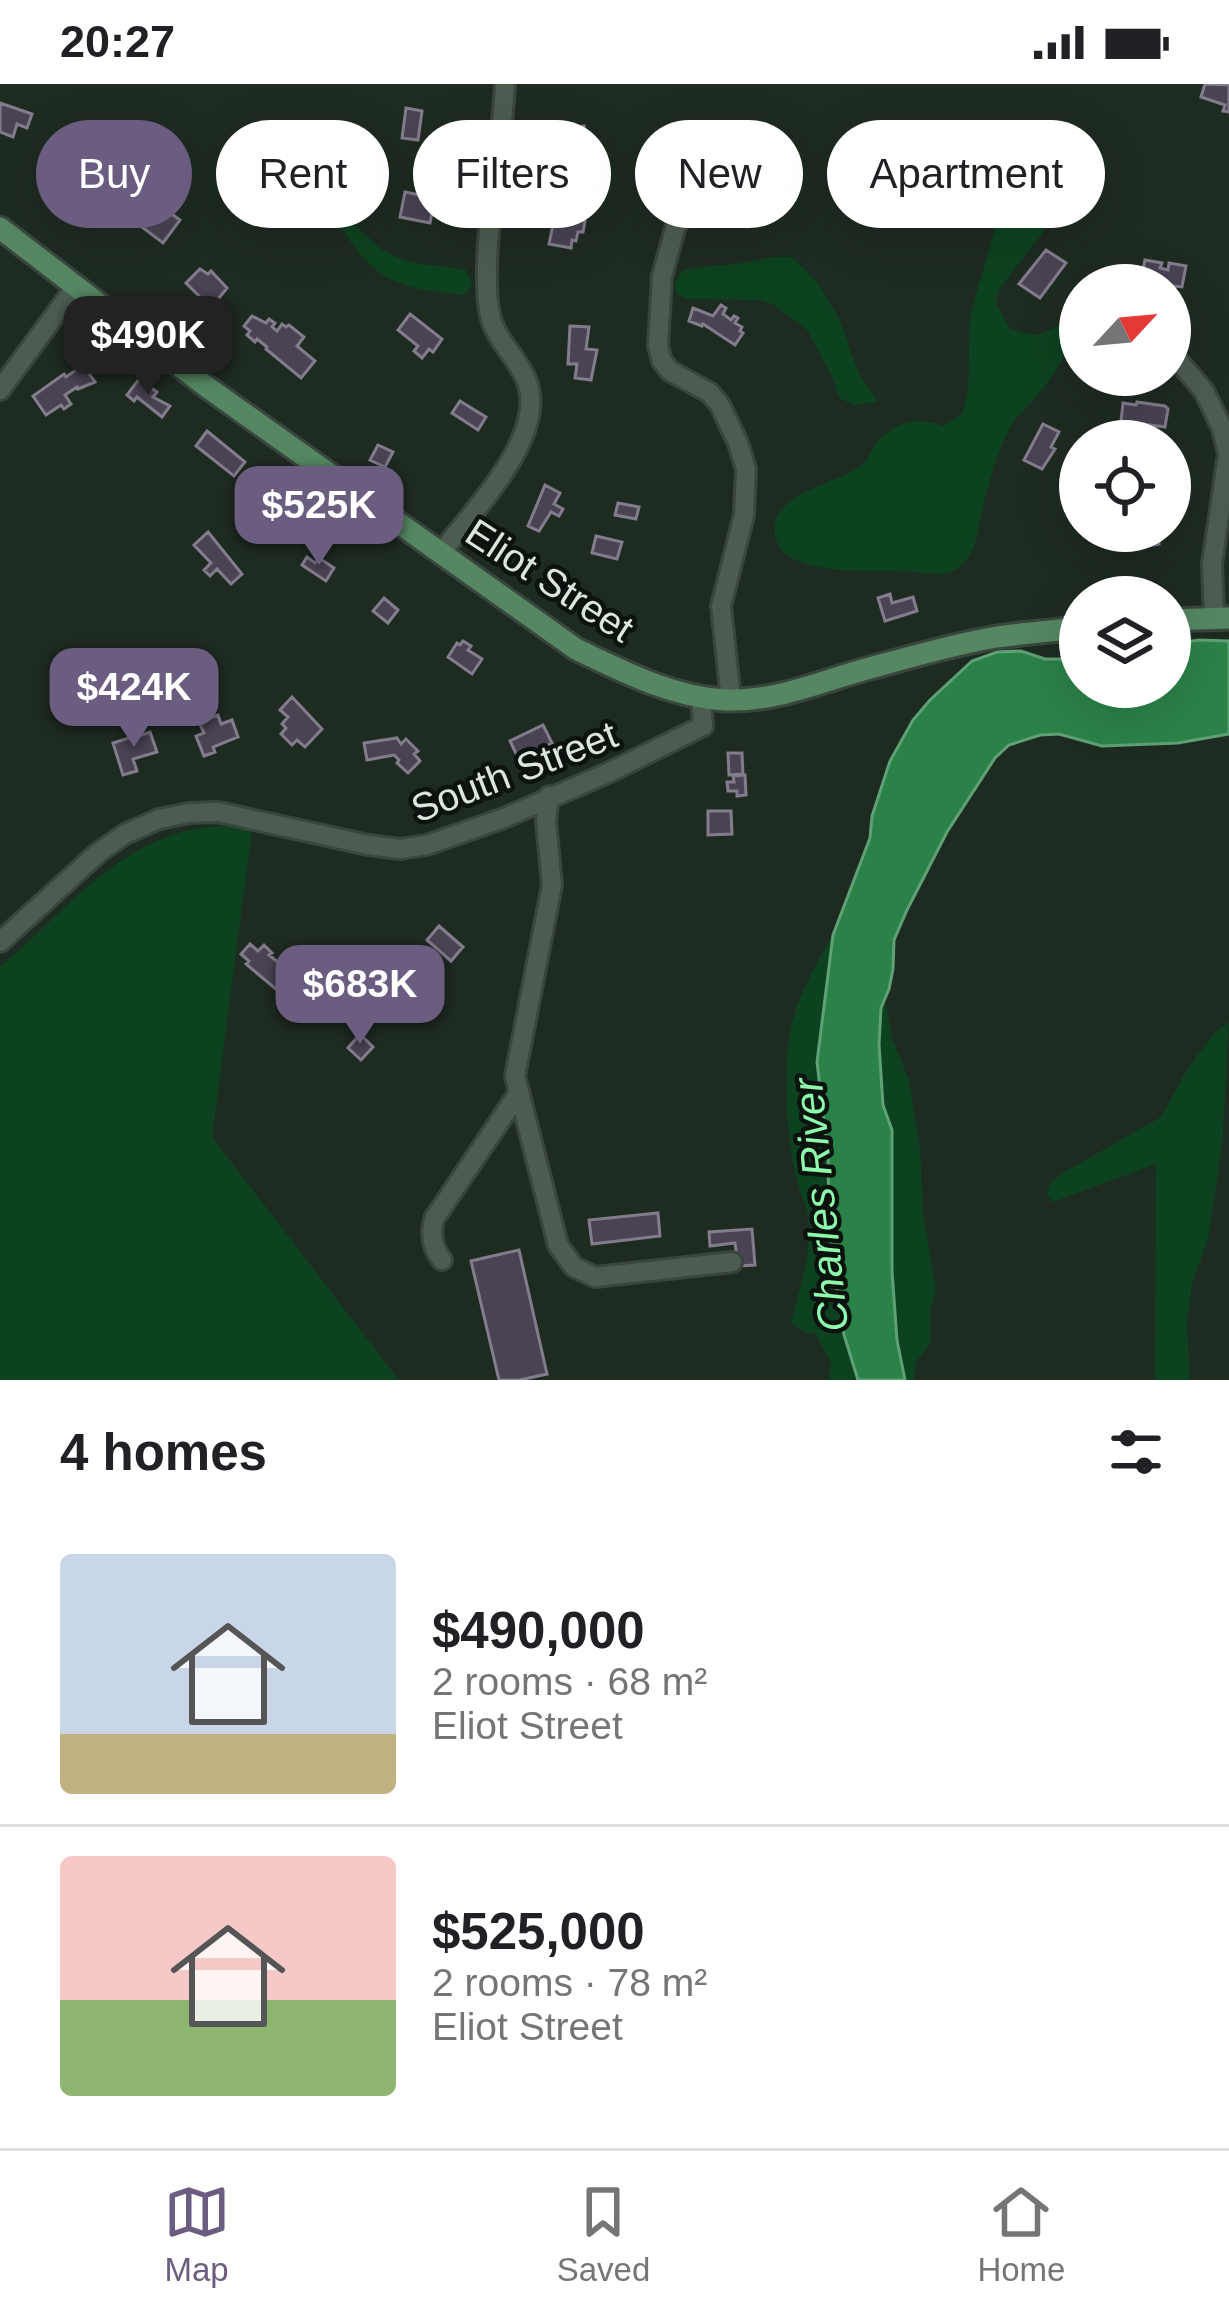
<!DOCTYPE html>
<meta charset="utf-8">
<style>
body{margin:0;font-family:Helvetica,sans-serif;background:#f6f6f6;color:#202124;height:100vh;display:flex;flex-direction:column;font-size:45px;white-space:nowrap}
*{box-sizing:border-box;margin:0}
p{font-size:39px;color:#757577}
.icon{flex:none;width:66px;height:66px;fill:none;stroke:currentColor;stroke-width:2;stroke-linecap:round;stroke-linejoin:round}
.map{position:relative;height:1296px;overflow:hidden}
.sheet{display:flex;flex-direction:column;background:#fff;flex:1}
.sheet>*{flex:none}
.guide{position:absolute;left:36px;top:36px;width:1158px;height:108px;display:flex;gap:24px}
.needle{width:78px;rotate:64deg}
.fabs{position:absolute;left:1059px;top:180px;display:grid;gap:24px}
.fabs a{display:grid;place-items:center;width:132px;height:132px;border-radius:50%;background:#fff;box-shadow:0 12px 48px #0002;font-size:60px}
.price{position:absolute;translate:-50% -102px;padding:0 27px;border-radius:24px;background:#6b5d80;color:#fff;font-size:39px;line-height:78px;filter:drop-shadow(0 3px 6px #0008)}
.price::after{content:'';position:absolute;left:50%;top:72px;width:36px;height:27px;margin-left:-18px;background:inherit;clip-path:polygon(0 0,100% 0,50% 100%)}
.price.active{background:#222;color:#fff}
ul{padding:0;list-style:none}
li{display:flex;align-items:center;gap:36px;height:300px;padding:0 60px}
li+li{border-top:3px solid #e0e0e0}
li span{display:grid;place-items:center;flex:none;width:336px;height:240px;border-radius:12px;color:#555}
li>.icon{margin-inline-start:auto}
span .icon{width:144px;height:144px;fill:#fffc;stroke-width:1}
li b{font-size:51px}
h2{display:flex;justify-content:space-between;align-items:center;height:144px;padding:0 60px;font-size:51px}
.tag{padding:0 42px;border-radius:54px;background:#fff;box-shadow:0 12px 48px #0002;font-size:42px;line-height:108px}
.tag.active{background:#6b5d80;color:#fff}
.status{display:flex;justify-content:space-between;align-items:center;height:84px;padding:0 60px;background:#fff;direction:ltr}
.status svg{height:33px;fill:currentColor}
.menu{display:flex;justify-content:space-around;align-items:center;height:168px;border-top:3px solid #e0e0e0;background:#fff;font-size:33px;color:#757577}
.menu a{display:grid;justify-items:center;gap:6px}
.menu .active{color:#6b5d80}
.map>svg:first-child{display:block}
</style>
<div class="status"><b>20:27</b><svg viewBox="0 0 49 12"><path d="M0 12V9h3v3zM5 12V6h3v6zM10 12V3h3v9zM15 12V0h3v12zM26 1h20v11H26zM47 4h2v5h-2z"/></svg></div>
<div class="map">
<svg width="1229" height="1296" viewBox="0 0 1229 1296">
<rect width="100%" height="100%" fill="#1e2b21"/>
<path fill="#0d4220" d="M1025 40 1051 76 1049 130 1042 150 999 205 996 219 1010 245 1036 251 1079 234C1072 266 1051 296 1030 320 1024 327 1016 333 1012 340 999 362 991 393 984 418 978 441 979 468 958 484 945 494 928 489 914 488 884 486 789 494 777 458 760 409 839 401 863 380 870 374 872 363 878 357 898 337 916 332 943 342L962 330 968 306 970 232 1005 108 1017 42Z
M336 134C358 138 366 154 383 166 408 183 438 180 466 186L472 200 465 211C394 204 372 197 336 134Z
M771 173H792L817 198 839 234 859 290 878 318 854 321 839 314 833 294 807 246 774 221 759 216 687 215 677 210 674 200 682 187C712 179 741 183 771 173Z
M221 742 251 745V753L212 1053 399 1296H0V883C69 825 125 746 221 742Z
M833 851 817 978 828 1072 829 1144 838 1215 844 1251 858 1296H829L831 1279 815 1249H806L791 1239C799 1207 811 1172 809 1138 807 1120 797 1102 794 1084 787 1046 784 1001 788 963 791 924 813 884 833 851Z
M885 915 892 954 909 996 920 1066 923 1128 936 1207 930 1229 931 1258 916 1278 914 1296H905L897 1256 892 1187V1047L883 1021 879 961 881 924Z
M1229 938 1222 1063 1208 1155 1192 1200 1187 1238 1190 1296H1155L1156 1080 1053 1118 1047 1111 1050 1100 1061 1090 1161 1033 1184 991 1199 969 1216 948Z"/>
<path fill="#2b8248" stroke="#60a075" stroke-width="3" d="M1199 556 1229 557V650L1178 659 1102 662 1059 650 1040 651 1009 661 995 674 947 748 907 826 894 856 893 885 889 905 881 924 879 960 883 1021 892 1046V1187L897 1256 905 1296H858L844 1251 838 1215 829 1144 828 1072 817 978 833 851 870 754 872 732 890 677 913 636 930 616 972 577 997 568 1021 567 1045 575H1080V603H1170V560Z"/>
<path fill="#494352" stroke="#837c8d" stroke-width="3" d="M1205 0 1229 1V28L1223 27 1225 21 1201 13Z
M0 19 32 30 27 44 17 40 13 53 0 48Z
M406 24 422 27 418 56 402 54Z
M584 42 587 58 594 57 597 79 572 83 566 45Z
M83 69 99 84 103 79 117 92 102 108 72 80Z
M723 85 747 88V85L761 88 756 111 730 105V103L726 102 713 107 706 94Z
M405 108 435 114 430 139 400 133Z
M153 111 164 119 161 122 180 136 163 159 134 137Z
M555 131 585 137 583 148H578L576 157 572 156 571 164 549 160Z
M1046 166 1066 179 1040 214 1019 200Z
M1145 176 1162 179 1160 184 1168 186 1169 179 1186 182 1182 203 1140 199Z
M200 185 208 190 211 187 227 204 211 224 197 214 199 212 186 199Z
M721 221 726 224 723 230 731 236 734 232 738 234 735 239 742 243 740 247 743 249 735 261 703 240 702 242 689 237 693 224 713 232Z
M410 230 442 255 433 268 429 265 422 274 414 267 418 262 398 246Z
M252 232 266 239 269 235 275 239 272 243 277 247 282 240 286 243 289 241 304 253 297 262 315 277 301 294 266 265 267 263 257 255 255 258 247 251 250 247 244 242Z
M570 242 589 243 586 265 597 266 591 296 575 294 577 280H568Z
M83 281 95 298 78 305 77 303 65 311 71 320 64 325 61 321 46 331 33 312 64 290 66 293Z
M139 295 157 308 153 313 170 322 162 333 137 313 134 317 127 311Z
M460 317 486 333 478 346 452 329Z
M1137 318 1165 322 1168 325 1165 343 1121 337 1123 319 1136 321Z
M1043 340 1059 348 1051 363 1055 365 1042 385 1024 376Z
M207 347 245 378 234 392 196 362Z
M378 361 393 368 385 383 370 376Z
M545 401 560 409 554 420 563 425 559 432 551 428 539 447 528 442Z
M618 419 639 423 636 435 615 431Z
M1136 447H1159V460L1143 463 1145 450H1136Z
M208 448 242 490 231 500 217 485 210 492 204 486 211 479 194 461Z
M596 452 622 458 617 475 592 469Z
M307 473 315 479 319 474 334 484 326 497 302 481Z
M890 510 892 519 913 513 917 527 885 537 878 514Z
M384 514 398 526 388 539 373 527Z
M463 557 471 562 468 566 482 575 472 590 448 573 457 559 460 561Z
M292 613 322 645 305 663 297 656 292 661 281 650 286 644 282 640 288 633 280 626Z
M218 631 221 640 232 636 238 653 213 663 215 668 204 672 196 652 204 649 199 638Z
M543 641 552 659 530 670 531 672 520 678 510 657Z
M140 645 142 651 150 648 157 668 133 675 137 687 123 691 113 659 132 653 131 648Z
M397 654 401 660 406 655 418 667 414 670 420 677 408 689 397 679 399 676 394 671 367 676 364 659Z
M728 669H742L743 690 729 691Z
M745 691 746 711 737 712V707H728L727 698H734L733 692Z
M708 727H731L732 750 708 751Z
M439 842 463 863 451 877 427 856Z
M250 860 258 867 264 861 272 869 269 871 293 890 277 906 246 880 249 877 241 870Z
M360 950 373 963 361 976 348 964Z
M658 1129 660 1152 592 1160 589 1136Z
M752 1145 755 1181 738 1182 735 1159 710 1162 709 1148Z
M519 1166 547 1290 520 1296H499L471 1177Z"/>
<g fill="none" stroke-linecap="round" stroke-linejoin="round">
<g stroke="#3a453d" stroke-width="24">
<path id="minor" d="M692 105 675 145 662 192 658 262 662 277 670 287 710 309 720 321 738 359 746 385 744 431 721 522 731 616
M1170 275 1180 279 1204 307 1222 344 1228 370 1212 480 1214 532
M0 306 77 201
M442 468C473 426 552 348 525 293 504 252 488 255 487 202 485 135 502 67 505 0
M549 712 546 738 552 801 515 992 558 1161 574 1183 595 1193 732 1178
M0 858 98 769 125 750 159 735 189 729 218 728 368 761 400 765 427 761 504 734 610 688 703 642 701 612
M442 1176C432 1164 430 1151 434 1135L518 1010"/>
</g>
<g stroke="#3a453d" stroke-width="27">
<path id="major" d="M0 144 207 303 576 565C624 588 672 613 725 616 777 618 821 597 870 584 911 573 954 560 997 553 1024 549 1052 547 1080 544
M1170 536 1229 534"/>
</g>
<use href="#minor" stroke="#4d5c50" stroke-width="18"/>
<use href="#major" stroke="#548762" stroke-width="21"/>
</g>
<g text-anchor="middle" stroke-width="9" stroke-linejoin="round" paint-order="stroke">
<g font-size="39" fill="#dce5de" stroke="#0c120d">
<text transform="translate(550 496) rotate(33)" y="14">Eliot Street</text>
<text transform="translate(514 687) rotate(-21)" y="14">South Street</text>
</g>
<g font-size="42" font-style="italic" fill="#8dfcac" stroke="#0c120d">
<text transform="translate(820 1121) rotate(-96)" y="15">Charles River</text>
</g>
</g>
</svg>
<div class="fabs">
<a><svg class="needle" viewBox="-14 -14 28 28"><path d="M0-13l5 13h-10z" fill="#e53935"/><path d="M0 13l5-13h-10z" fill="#757577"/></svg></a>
<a><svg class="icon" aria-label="locate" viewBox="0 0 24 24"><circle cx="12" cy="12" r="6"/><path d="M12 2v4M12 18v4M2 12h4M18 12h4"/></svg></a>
<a><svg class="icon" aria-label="layers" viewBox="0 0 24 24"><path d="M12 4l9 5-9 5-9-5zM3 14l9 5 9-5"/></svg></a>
</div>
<b class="price active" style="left:148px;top:314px">$490K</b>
<b class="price" style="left:319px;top:484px">$525K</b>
<b class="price" style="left:134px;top:666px">$424K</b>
<b class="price" style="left:360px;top:963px">$683K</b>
<div class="guide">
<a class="tag active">Buy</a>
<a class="tag">Rent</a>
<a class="tag">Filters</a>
<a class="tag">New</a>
<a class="tag">Apartment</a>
</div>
</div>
<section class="sheet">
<h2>4 homes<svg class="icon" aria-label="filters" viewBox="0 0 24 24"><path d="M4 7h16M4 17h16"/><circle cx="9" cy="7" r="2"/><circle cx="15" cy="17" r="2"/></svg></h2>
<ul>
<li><span style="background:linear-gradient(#c9d6e8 75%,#c2b280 0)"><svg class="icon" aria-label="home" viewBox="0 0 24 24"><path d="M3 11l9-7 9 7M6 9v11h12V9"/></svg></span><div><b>$490,000</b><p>2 rooms · 68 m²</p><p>Eliot Street</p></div></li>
<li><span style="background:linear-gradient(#f6c9c9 60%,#8fb573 0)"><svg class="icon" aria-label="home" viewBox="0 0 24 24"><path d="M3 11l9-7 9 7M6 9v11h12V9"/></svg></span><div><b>$525,000</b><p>2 rooms · 78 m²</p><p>Eliot Street</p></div></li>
</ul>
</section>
<nav class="menu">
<a class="active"><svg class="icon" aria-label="map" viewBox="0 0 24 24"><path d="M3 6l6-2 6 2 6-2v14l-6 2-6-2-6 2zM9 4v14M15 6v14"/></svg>Map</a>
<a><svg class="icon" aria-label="saved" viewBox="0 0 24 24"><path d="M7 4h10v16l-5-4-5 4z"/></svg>Saved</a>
<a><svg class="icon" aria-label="home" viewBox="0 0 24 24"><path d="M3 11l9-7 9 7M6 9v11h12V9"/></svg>Home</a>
</nav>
